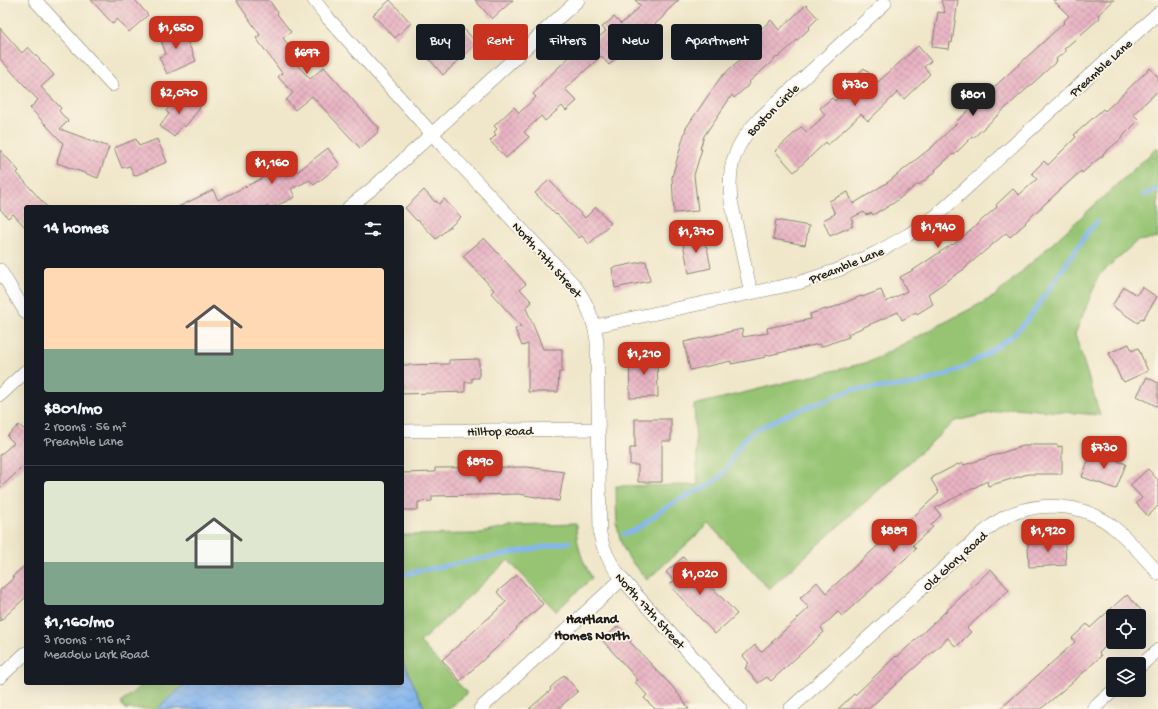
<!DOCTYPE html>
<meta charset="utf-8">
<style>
body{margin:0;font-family:"Gochi Hand",sans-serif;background:#242831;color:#f1f3f6;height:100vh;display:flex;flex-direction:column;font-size:15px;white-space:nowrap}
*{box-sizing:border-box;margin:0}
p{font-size:13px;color:#9ea1a6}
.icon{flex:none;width:22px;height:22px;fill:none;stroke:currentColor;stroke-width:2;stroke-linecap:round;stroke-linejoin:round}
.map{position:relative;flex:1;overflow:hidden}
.sheet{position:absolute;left:24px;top:205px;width:380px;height:480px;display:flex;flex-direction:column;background:#171b24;border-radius:4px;box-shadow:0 4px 16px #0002}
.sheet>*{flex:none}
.banner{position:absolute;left:416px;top:24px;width:380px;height:36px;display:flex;gap:8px}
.fabs{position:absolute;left:1106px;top:609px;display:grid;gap:8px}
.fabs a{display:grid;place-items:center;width:40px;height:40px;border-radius:4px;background:#171b24;box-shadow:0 4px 16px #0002;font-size:20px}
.price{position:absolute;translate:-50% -34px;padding:0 9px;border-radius:8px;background:#c8321e;color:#fff;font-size:13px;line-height:26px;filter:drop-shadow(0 1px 2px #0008)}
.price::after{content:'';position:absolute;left:50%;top:24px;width:12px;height:9px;margin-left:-6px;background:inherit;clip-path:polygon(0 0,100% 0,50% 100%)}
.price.current{background:#222;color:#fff}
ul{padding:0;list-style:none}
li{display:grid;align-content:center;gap:8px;height:212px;padding:0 20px}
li+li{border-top:1px solid #363941}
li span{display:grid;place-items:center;height:124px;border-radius:4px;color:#555}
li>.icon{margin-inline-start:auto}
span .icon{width:72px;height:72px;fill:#fffc;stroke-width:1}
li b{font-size:17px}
h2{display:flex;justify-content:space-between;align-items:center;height:48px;padding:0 20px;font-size:17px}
.pill{padding:0 14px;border-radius:4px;background:#171b24;box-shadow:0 4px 16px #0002;font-size:14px;line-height:36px}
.pill.current{background:#c8321e;color:#fff}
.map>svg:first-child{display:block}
</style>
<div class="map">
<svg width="1158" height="709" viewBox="0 0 1158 709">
<defs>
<pattern id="water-waves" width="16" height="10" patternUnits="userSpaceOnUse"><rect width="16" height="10" fill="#84b6f0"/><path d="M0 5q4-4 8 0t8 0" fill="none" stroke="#719ccd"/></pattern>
<pattern id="building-cross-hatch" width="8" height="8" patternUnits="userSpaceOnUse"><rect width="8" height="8" fill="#e8b3c3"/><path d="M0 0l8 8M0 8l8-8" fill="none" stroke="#c699a7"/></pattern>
</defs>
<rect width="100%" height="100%" fill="#fcf5e5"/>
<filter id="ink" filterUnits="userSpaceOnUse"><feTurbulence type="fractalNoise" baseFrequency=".025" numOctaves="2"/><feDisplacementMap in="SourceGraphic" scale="8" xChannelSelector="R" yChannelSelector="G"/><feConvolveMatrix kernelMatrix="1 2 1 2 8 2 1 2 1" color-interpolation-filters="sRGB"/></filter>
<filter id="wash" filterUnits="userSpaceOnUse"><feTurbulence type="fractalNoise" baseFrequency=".012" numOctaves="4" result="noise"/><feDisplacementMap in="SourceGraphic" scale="16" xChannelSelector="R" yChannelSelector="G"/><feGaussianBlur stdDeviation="0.9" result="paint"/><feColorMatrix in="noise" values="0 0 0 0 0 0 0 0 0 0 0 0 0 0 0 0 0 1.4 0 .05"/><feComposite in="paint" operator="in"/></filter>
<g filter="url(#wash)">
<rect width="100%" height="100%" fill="#f0e7ca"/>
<path fill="#96c473" stroke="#597048" d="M1158 147V238L1137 241 1099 275 1075 334 1100 415 1013 408 955 421 769 589 709 524 647 580C640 571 631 563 626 553 614 533 617 508 616 486L698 485 694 405 869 362 995 296Z
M576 524C577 547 581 558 592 578L556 611 508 560 420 642 467 693 449 709H125L121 703 143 683H402V535L475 534 515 526Z"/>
<path fill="url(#water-waves)" stroke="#506986" d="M402 660 423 704V709H157C165 699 177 693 186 683H402Z"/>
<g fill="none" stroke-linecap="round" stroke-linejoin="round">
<path stroke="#84b6f0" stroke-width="4.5" d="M1144 195 1158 189
M624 534 636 530 662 510 678 500 704 488 719 478 726 470 735 453 745 438 760 428 786 415 852 390 911 385 945 375 962 368 983 356 1011 337 1022 326 1032 314 1090 229 1097 222
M402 575 413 572 569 542"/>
</g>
<g id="blocks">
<path fill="url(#building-cross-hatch)" d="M91 0H135L148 15 129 32 117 19 113 24Z
M236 0H269L278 13 277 14 291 32 283 38 294 53 289 56 310 79 324 67 373 123 375 124 379 127 378 132 360 148 312 96 295 110 286 100 293 93 278 77 282 73 256 38 260 35Z
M390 0 411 23 395 38 373 15Z
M475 0H513L492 19Z
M635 0H679L666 12 662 18 627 48 629 50 620 58 618 56 609 65 601 56 565 89 577 101 566 111 562 106 545 121 541 116 524 132 529 137 506 158 490 141 496 135 494 132 497 129 494 126 514 107 519 113 536 97 533 94 542 85 541 84 582 45 585 49 606 31 602 27 614 17 621 24 641 6Z
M941 0H958L952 43 950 42 949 49 932 47 938 12 945 13Z
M1053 0H1114L1098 15 1100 18 1064 49 1066 51 1056 59 1057 61 973 138 972 137 954 155 953 154 935 170 936 171 919 185 918 184 895 202 881 211V210L873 215 872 213 866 215 864 212 851 218 853 222 851 223 853 226 830 236 823 220 835 214 829 201 848 192 853 204 888 182 932 147 958 122 957 121 1064 23 1063 22 1069 16Z
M806 5 818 18 809 27 810 28 778 58 777 57 749 82 750 84 734 98 732 95 704 136 700 149H702L694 175 698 211 674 213 672 177 686 128 720 78 749 51 739 40 754 25 759 31 771 20 779 30Z
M181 26 196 61 167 74 159 57 166 54 159 35Z
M0 28 22 53 28 47 54 75 41 87 61 108 59 111 68 121 60 129 109 147 98 178 57 163 58 161H57L63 143 30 108 38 100 0 59Z
M451 28 458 35 464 29 477 43 443 75 424 53 440 38V34H444Z
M918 46 931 61 924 67 930 74 904 99 898 92 868 121 861 114 828 145 826 142 794 172 775 151 801 127 807 132 825 115 820 108 832 98 835 101 855 82 852 79 864 68 878 82Z
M1150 68 1158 77V91L1133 114 1139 120 1125 134 1121 139 1103 154V156L1098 159 1082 173 1081 171 1025 222 1026 223 1010 237 1006 233 967 266V267L928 294 933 304 917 314 916 312 902 320 898 312 848 334 849 337 820 347 819 344 765 356 766 357 731 364V361L690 370 684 342 742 329 743 337 768 333 767 328 811 319 810 314 826 309 827 310 861 296 862 297 881 290 886 302 907 291 900 277 915 269 952 244 953 245 977 225H976L997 207 996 205 1013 189 1019 195 1037 179 1032 173 1044 161 1048 165 1076 137 1074 135 1103 109 1105 111Z
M181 93 200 108 185 127 183 125 174 137 160 126 169 114 166 111Z
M136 139 139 146 157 139 167 162 134 176 130 166 122 168 114 148Z
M328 148 340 165 314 185 310 180 291 189 295 197 274 207H178L213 190 218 200 267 176 265 172 292 160 297 172Z
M0 150 19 171 17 173 47 207H26V228L13 214 8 218 0 209Z
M549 180 585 218 596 207 611 223 589 244 582 236 579 238 557 214 556 215 535 193Z
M424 190 435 202 436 201 439 204 444 199 461 217 436 239 418 220 417 221 405 208Z
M776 220 809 226 805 245 773 239Z
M703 234 706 247H707L711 268 689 273 682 239Z
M484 238 526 284 520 289 532 302 526 308 543 349H562V372H559L558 392H528V344L522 346 515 329 521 326 491 293 494 290 463 256Z
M646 261 650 281 615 288 612 268Z
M1124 287 1137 295 1142 287 1157 297 1143 319 1141 318 1138 323 1112 306Z
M1129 344 1132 351 1138 348 1148 371 1124 382 1122 379H1121L1109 353Z
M657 353 658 397 630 398 629 354Z
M479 359V378H472V382H465V392L402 394V365L449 364V360Z
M1147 377 1158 383V407L1137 396Z
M635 419H671V441H662V482H638V465H630V448H635Z
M19 425 26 431V464L0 488V455L14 443 7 436Z
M1029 445H1058V447L1062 446V474H1028L988 486 987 481 935 508 941 515 931 525 933 527 913 545 916 549 842 616 838 612 821 628 824 632 771 681 767 677 758 683 745 668 747 666 746 665 749 663 743 656 755 645 761 652 809 608 800 598 817 582 826 593 897 528 899 530 939 493 931 479 933 478V477L958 464 959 465 963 463 964 465 1023 446H1029Z
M1092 451 1126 464 1116 489 1082 477Z
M527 467 564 472 559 501 519 494 432 496V501L418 502V510H402V473L435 472V468Z
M1148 469 1158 480V506L1148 516 1136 503 1142 498 1130 485Z
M1064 523 1066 565 1029 567 1028 543 1048 542 1049 543H1057Z
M683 557 711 588 712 587 737 614 715 634 669 585 674 581 666 572Z
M26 564V597L0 621V590L14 578 12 577Z
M991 569 1009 590 967 628 971 632 956 647 948 638 868 709H838L854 694 855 695 896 656 897 657Z
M517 575 543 604 516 628 517 629 460 681 442 660 506 602 497 592Z
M1127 595 1141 610 1134 616H1113V639L1099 653 1101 656 1084 672 1041 709H1000L1075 642 1072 638 1087 624 1090 628 1125 596V597Z
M618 626 631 640 630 642 653 666 668 682 677 692 689 709H655L644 698 647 695 635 682 638 680 602 640Z
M564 675 578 691 558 709H529L551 690 550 688Z"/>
</g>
</g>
<g filter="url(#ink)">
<use href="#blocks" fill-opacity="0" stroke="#868273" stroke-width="1"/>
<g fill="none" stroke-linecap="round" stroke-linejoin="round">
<g stroke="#868273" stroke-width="14">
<path id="minor" d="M35 0 112 85
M314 0 328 18 443 146 574 285C587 302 594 320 597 341L600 534C603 551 611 565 622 579L740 709
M349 207 373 188 578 0
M0 270 26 313
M751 293 731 201C727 165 735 144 760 118L885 3
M595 326 798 283 838 270 876 253 908 235 937 215 961 193 1158 13
M0 395 26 371
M402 431 598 429
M1139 667 1158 650
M0 677 26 653
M480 709 622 579
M790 709 976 539C985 531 994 523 1005 517 1039 500 1084 503 1113 527 1130 540 1144 557 1158 573
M1093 709 1114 690"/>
</g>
<use href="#minor" stroke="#fff" stroke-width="13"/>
</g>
</g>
<g text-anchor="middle" stroke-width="3.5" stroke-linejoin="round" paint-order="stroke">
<g font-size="13" fill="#1c1c1c" stroke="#fcf5e5">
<text transform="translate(1100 67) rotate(-42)" y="5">Preamble Lane</text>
<text transform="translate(772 109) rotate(-45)" y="5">Boston Circle</text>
<text transform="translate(548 259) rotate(48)" y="5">North 17th Street</text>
<text transform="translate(846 264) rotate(-22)" y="5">Preamble Lane</text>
<text transform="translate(500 430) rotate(-1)" y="5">Hilltop Road</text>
<text transform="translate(954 560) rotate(-42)" y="5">Old Glory Road</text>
<text transform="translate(651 610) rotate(48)" y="5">North 17th Street</text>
</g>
<g font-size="14" font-weight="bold" fill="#1c1c1c" stroke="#fcf5e5">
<text x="592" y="623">Hartland<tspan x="592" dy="16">Homes North</tspan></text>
</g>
</g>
</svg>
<div class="fabs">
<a><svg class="icon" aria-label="locate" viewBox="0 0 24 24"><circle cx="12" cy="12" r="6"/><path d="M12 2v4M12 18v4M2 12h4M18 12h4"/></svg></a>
<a><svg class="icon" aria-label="layers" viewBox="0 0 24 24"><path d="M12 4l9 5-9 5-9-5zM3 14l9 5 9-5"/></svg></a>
</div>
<b class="price" style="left:176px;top:50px">$1,650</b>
<b class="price" style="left:307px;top:75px">$697</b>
<b class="price" style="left:855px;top:107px">$730</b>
<b class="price" style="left:179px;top:115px">$2,070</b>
<b class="price current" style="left:973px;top:117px">$801</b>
<b class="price" style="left:272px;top:185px">$1,160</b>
<b class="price" style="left:938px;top:249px">$1,940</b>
<b class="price" style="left:696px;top:254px">$1,370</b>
<b class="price" style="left:644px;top:376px">$1,210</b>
<b class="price" style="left:1104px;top:470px">$730</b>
<b class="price" style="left:480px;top:484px">$890</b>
<b class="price" style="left:894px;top:553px">$889</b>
<b class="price" style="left:1048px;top:553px">$1,920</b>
<b class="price" style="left:700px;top:596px">$1,020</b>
<div class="banner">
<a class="pill">Buy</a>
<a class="pill current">Rent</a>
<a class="pill">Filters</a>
<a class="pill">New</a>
<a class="pill">Apartment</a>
</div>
<section class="sheet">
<h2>14 homes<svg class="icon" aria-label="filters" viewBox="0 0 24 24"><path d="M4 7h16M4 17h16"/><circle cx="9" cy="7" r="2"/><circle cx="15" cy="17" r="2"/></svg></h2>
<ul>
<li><span style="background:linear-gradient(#ffd9b3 65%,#7fa58c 0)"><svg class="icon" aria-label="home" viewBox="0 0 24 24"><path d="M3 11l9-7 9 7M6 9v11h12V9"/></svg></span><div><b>$801/mo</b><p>2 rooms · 56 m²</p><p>Preamble Lane</p></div></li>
<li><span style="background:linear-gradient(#dfe7d0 65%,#7fa58c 0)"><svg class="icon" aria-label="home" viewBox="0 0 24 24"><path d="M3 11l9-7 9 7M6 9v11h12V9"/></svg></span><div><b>$1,160/mo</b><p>3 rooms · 116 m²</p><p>Meadow Lark Road</p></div></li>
</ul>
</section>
</div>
